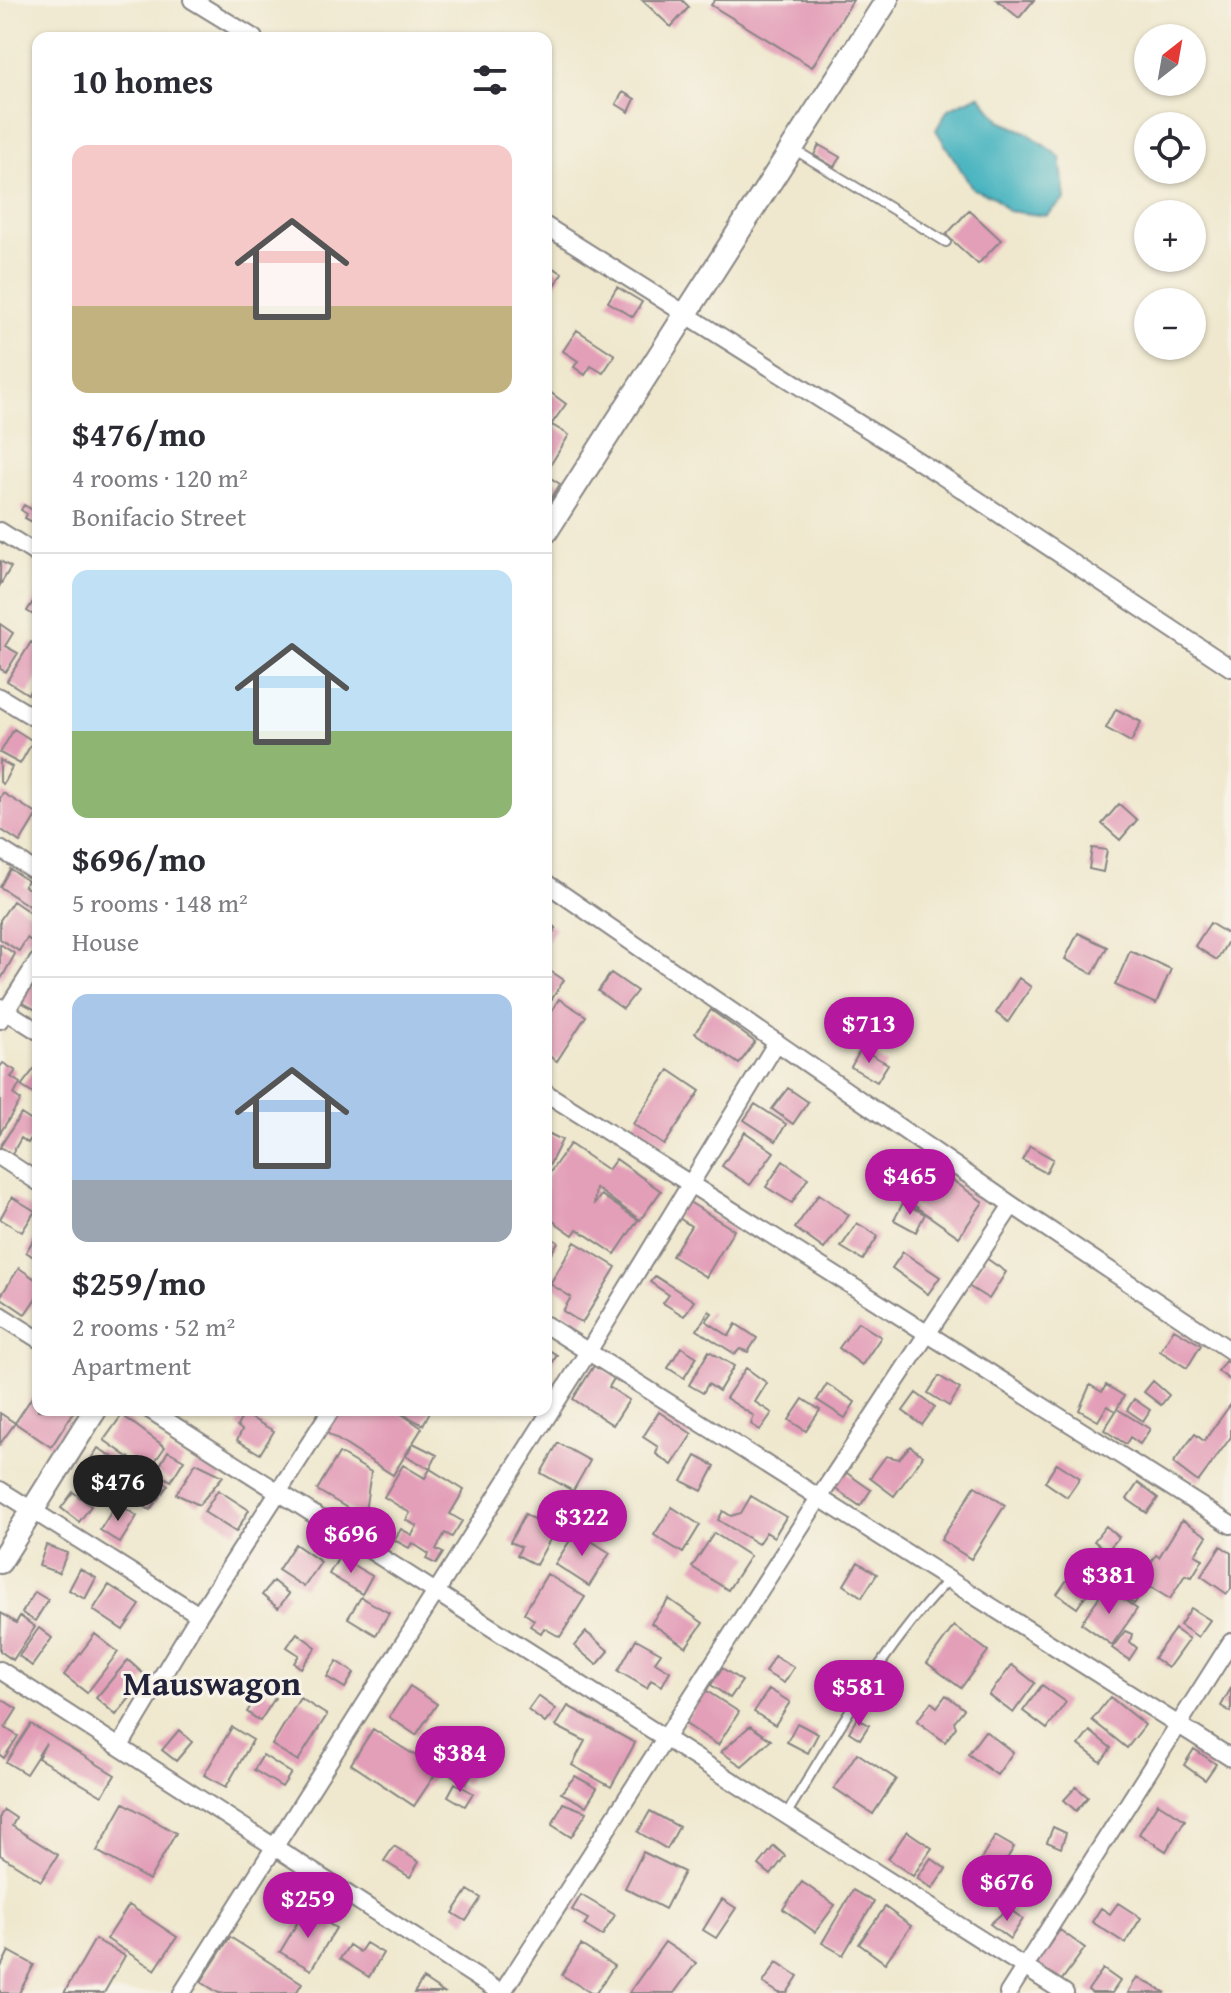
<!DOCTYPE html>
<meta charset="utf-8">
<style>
body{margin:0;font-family:"Gentium Book Plus",serif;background:#f7f7f7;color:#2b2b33;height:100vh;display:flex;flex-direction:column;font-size:30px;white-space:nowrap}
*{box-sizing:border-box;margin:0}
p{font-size:26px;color:#7c7c81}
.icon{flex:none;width:44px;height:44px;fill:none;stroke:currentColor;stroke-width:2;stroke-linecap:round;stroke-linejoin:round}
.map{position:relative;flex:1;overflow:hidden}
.drawer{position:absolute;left:32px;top:32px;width:520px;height:1384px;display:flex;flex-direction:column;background:#fff;border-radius:16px;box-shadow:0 2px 6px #0004}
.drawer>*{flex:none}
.needle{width:52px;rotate:31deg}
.fabs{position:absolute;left:1134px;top:24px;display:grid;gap:16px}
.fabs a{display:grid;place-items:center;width:72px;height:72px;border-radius:50%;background:#fff;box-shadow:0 2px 6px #0004;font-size:40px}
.price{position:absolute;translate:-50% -68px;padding:0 18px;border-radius:28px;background:#b5179e;color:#fff;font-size:26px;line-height:52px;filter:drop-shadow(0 2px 4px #0008)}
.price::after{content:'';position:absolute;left:50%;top:48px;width:24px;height:18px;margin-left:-12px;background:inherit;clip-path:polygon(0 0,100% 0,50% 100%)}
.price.current{background:#222;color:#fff}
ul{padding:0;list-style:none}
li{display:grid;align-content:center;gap:16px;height:424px;padding:0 40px}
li+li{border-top:2px solid #e1e1e2}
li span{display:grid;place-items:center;height:248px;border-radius:16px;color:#555}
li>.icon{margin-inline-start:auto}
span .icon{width:144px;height:144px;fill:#fffc;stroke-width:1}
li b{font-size:34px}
h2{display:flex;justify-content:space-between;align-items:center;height:96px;padding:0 40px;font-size:34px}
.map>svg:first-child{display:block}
</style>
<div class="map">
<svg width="1231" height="1993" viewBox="0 0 1231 1993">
<rect width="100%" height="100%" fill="#f7f3e8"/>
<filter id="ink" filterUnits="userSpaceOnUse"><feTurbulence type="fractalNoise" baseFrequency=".0125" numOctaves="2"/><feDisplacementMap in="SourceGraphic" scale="16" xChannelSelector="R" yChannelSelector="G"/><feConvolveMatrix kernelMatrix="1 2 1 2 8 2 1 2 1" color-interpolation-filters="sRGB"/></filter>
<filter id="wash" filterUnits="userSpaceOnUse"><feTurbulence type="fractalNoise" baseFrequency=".006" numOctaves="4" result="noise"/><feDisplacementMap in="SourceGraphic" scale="32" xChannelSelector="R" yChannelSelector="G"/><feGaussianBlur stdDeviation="1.8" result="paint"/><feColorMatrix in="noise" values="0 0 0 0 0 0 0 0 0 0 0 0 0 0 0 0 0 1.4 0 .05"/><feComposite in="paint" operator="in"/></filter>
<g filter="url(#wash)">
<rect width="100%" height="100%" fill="#efe8ce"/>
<path fill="#44b3bf" stroke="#336a7d" stroke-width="2" d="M979 95 1002 122 1026 132 1060 157 1065 199 1046 216 1008 211 994 197 973 189 936 130 948 109Z"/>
<g id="blocks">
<path fill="#e39eb8" d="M642 0H682L689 7 671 27Z
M715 0H853L812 67 711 5Z
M997 0H1034L1019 18Z
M623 92 635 99 629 112 616 104Z
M819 145 840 157 834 167 814 155Z
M969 210 1001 240 978 264 946 235Z
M546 264 562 273 546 301Z
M617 287 642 302 633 317 608 302Z
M577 330 615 355 603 373 591 366 585 375 574 367 578 361 563 351Z
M546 389 566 404 548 429 546 427Z
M552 425 569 435 551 464 546 461V430L549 431Z
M546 475 560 484 549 502 546 500Z
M38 499V525L25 518 27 514 21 510 24 505 33 510Z
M0 561 11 567 0 585Z
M38 594V618L27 611Z
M0 624 13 633 5 646 18 653 6 672 0 669Z
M31 642 38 646V677L28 694 7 681Z
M1116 709 1141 722 1131 742 1106 728Z
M14 729 33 741 20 764 0 753Z
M0 760 12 767 3 784 0 782Z
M3 793 37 814 20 842 0 829V798Z
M1119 804 1137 820 1120 840 1102 824Z
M1092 848 1107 850 1103 872 1089 869Z
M10 869 28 881 24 886 38 894V912L0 887Z
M13 901 38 918V940L35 944 27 938 19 951 0 939V920Z
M546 921 556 928 546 943Z
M1210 923 1231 936 1217 960 1195 946Z
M1078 933 1107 947 1093 974 1065 959Z
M0 944 15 954 0 981Z
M1130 951 1171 969 1156 1004 1115 985Z
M546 968 564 980 546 1008Z
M611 973 637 991 623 1009 598 991Z
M38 975V1011L17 1000 26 983 32 987Z
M1019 978 1031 987 1008 1022 996 1013Z
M559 999 586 1016 557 1061 546 1054V1020Z
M711 1010 755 1042 739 1064 695 1033Z
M861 1049 888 1064 877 1082 851 1067Z
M3 1063 16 1071 11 1077 20 1083 14 1095 21 1100 0 1133V1067Z
M38 1064V1097L21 1086Z
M669 1070 700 1091 664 1145 633 1124Z
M788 1088 808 1102 793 1124 772 1109Z
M755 1104 786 1124 776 1141 744 1120Z
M21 1114 38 1125V1127L28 1143 21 1138 12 1154 0 1147Z
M546 1132 562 1140 549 1166 546 1165Z
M745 1132 774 1152 750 1185 722 1166Z
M570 1144 608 1170 616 1159 661 1191 640 1220 596 1188 594 1205 601 1195 638 1220 615 1254 577 1229 573 1235 546 1216V1178Z
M1030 1146 1053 1159 1046 1173 1022 1160Z
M783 1161 808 1178 792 1203 766 1187Z
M937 1169 983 1202 959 1237 912 1204Z
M819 1194 849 1215 824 1249 795 1228Z
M12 1197 35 1211 22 1232 0 1219Z
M686 1200 734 1230 706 1277 672 1256 691 1226 676 1216Z
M903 1203 925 1214 916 1232 894 1220Z
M857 1223 878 1236 863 1260 841 1247Z
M38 1232V1260L26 1252Z
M546 1235 558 1242 546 1262Z
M575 1242 616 1267 582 1323 563 1311 571 1297 550 1284Z
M903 1252 940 1277 928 1294 892 1268Z
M986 1258 1006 1272 989 1299 968 1286Z
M19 1268 38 1281V1295L25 1314 0 1297Z
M655 1276 694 1301 684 1316 663 1303 669 1295 650 1282Z
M709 1311 712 1313 706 1321 729 1336 736 1324 757 1338 748 1352 740 1349 735 1354 697 1330Z
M858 1322 881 1337 862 1365 839 1348Z
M1174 1329 1201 1345 1187 1368 1160 1351Z
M681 1347 697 1357 684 1378 668 1368Z
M546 1348 557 1355 546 1373Z
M709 1351 734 1366 719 1391 708 1384 703 1393 689 1385Z
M1225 1361 1231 1365V1381L1218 1371Z
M595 1364 615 1377 609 1387 629 1400 613 1425 573 1399Z
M746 1368 767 1383 755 1402 772 1413 760 1430 751 1424 754 1416 726 1398Z
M939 1376 960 1389 949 1406 928 1393Z
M1153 1381 1169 1395 1161 1405 1144 1392Z
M827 1384 855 1402 845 1418 817 1400Z
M1090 1385 1102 1392 1106 1385 1124 1396 1117 1409 1150 1429 1140 1444 1130 1437 1126 1444 1104 1430 1116 1411 1107 1406 1098 1421 1079 1410Z
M38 1388V1410H75L51 1447 15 1423Z
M916 1393 935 1407 922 1425 903 1411Z
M803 1399 820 1410 806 1431 789 1420Z
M1134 1399 1150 1410 1143 1421 1127 1410Z
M1231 1404V1437L1198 1482 1173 1463 1195 1434 1204 1441Z
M334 1410H431L423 1425 397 1411 422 1428 393 1475 321 1429Z
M659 1412 692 1434 672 1465 656 1454 658 1447 643 1437Z
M0 1413 15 1423 0 1444Z
M244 1414 274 1431 260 1454 237 1440 242 1430 237 1426Z
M122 1415 165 1447 148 1471 104 1440Z
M413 1443 437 1455 430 1469 406 1456Z
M558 1443 590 1461 573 1491 541 1473Z
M910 1446 923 1456 894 1496 870 1478 886 1456 899 1459Z
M98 1448 141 1474 131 1496 149 1471 168 1485 150 1510 85 1468Z
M168 1451 184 1460 171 1481 156 1472Z
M339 1453 371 1472 364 1518 317 1490Z
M696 1456 715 1466 702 1491 682 1481Z
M196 1463 223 1476 199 1505 176 1494Z
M1057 1463 1080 1478 1067 1497 1045 1482Z
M403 1465 425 1478 430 1469 464 1490 450 1514 462 1521 452 1537 445 1533 436 1549 443 1553 436 1564 426 1559 429 1554 412 1543 409 1548 394 1540 401 1529 412 1535 417 1526 406 1520 410 1513 384 1497Z
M844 1471 871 1490 860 1506 833 1487Z
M1138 1483 1158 1498 1147 1513 1127 1499Z
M975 1486 1005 1505 971 1559 941 1540Z
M218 1490 249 1510 236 1532 204 1512Z
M73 1492 91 1506 79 1522 61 1508Z
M751 1496 786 1517 774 1537 766 1532 758 1544 718 1520 723 1511 731 1516 741 1513Z
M117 1503 137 1516 120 1543 100 1530Z
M543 1505 563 1516 536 1565 517 1555 521 1547 510 1542 525 1514 535 1520Z
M672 1507 700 1525 683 1553 654 1535Z
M1182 1520 1207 1536 1195 1555 1203 1559 1192 1577 1185 1575 1170 1599 1147 1585 1134 1604 1105 1585 1117 1567 1139 1581 1156 1555 1159 1557Z
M1106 1526 1119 1537 1107 1551 1094 1541Z
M576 1531 610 1553 589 1586 555 1564Z
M714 1533 750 1556 728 1590 692 1567Z
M295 1544 321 1562 304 1587 278 1570Z
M46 1545 67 1553 59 1573 39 1566Z
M1221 1546 1231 1553V1589L1227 1594 1201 1576Z
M339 1557 372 1576 362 1594 329 1574Z
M1081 1560 1101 1574 1077 1608 1057 1594Z
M858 1562 877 1574 862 1597 844 1585Z
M80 1569 96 1578 85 1599 69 1590Z
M547 1574 585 1597 560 1637 544 1628 541 1633 530 1626 534 1620 524 1613Z
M273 1581 289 1594 278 1608 262 1595Z
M109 1585 140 1605 123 1630 93 1610Z
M1106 1587 1137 1609 1112 1645 1081 1623Z
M35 1592 48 1600 35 1621 22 1613Z
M361 1597 389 1613 376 1635 348 1618Z
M669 1599 703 1623 686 1647 651 1623Z
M1191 1608 1210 1620 1198 1637 1180 1625Z
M1 1613 16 1623 20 1616 35 1627 13 1660 0 1651Z
M954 1626 988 1651 961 1688 927 1663Z
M39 1628 52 1638 32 1666 19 1656Z
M1175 1629 1189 1639 1168 1668 1154 1658Z
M1125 1631 1132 1634 1130 1642 1137 1648 1129 1660 1112 1648Z
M586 1632 609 1651 597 1665 574 1646Z
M297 1633 316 1647 301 1668 294 1663 299 1655 287 1647Z
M95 1634 118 1652 87 1693 64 1675Z
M636 1639 661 1653 655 1662 670 1671 662 1686 651 1680 647 1688 618 1671Z
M774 1656 794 1667 784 1683 765 1672Z
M128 1660 147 1677 116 1715 96 1698Z
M337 1661 354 1673 345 1688 327 1677Z
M1012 1665 1035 1683 1013 1713 989 1695Z
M722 1668 742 1681 730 1698 711 1685Z
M1042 1685 1066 1702 1047 1729 1023 1711Z
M410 1686 437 1704 416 1735 389 1717Z
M1231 1688V1712L1221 1706Z
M262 1689 275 1698 260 1721 247 1712Z
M769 1689 790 1702 775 1725 754 1712Z
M705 1690 739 1712 718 1745 684 1723Z
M946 1695 964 1709 954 1722 956 1727 945 1742 917 1721 931 1702 937 1707Z
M538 1696 556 1709 545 1723 528 1710Z
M1110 1697 1145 1725 1127 1748 1092 1720Z
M0 1698 17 1709 5 1728 18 1736 4 1758 0 1755Z
M300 1698 327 1715 298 1761 272 1745Z
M568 1706 635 1743 611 1787 572 1765 585 1741 556 1726Z
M857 1718 869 1725 860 1739 849 1732Z
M797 1723 818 1734 808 1753 787 1742Z
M31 1724 115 1775 102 1796 38 1758 46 1743 26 1774 6 1762Z
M750 1726 771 1740 742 1766 721 1752Z
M232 1727 253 1740 226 1787 204 1775Z
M373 1729 438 1770 414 1806 351 1764Z
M179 1730 192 1742 176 1761 162 1750Z
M985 1731 1013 1752 997 1775 968 1754Z
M1090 1731 1111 1748 1101 1762 1079 1745Z
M1194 1749 1216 1764 1205 1780 1184 1765Z
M857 1753 896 1779 873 1814 834 1788Z
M263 1755 291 1773 282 1787 254 1770Z
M457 1758 475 1769 466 1784 448 1773Z
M575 1776 597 1788 586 1806 561 1793Z
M455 1783 473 1793 465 1806 448 1796Z
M1076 1787 1088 1797 1076 1811 1064 1800Z
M124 1803 176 1833 149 1880 97 1851Z
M563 1803 587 1812 571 1837 552 1825Z
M1158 1803 1185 1820 1166 1851 1139 1834Z
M4 1810 16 1818 12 1826 58 1855 41 1881 0 1855V1816Z
M650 1811 679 1827 667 1849 638 1832Z
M1053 1827 1066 1833 1061 1848 1047 1842Z
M907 1831 932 1848 913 1876 888 1859Z
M995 1836 1014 1847 995 1879 976 1868Z
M394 1846 419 1862 410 1877 384 1861Z
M774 1846 785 1856 771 1875 759 1865Z
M643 1852 684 1872 665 1909 625 1888Z
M931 1858 946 1869 932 1889 917 1878Z
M802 1882 835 1905 815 1932 783 1909Z
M468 1890 481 1898 466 1921 453 1913Z
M853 1890 874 1902 843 1955 822 1943Z
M581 1895 615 1915 602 1936 584 1925 588 1919 572 1910Z
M722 1899 736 1908 716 1938 703 1930Z
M1118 1903 1141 1918 1125 1943 1092 1922 1101 1908 1110 1914Z
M129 1905 177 1937 155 1970 107 1939Z
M885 1907 911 1926 885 1963 859 1944Z
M1008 1908 1023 1919 1010 1939 990 1924Z
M305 1910 336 1928 311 1970 280 1952Z
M1060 1930 1085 1948 1061 1981 1036 1963Z
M230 1937 302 1983 296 1993H219L201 1982Z
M95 1939 125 1956 104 1993H64Z
M665 1942 696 1963 674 1993H629Z
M366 1943 383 1953 369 1977 340 1959 349 1945 360 1952Z
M581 1945 614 1966 596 1993H591L562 1975Z
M9 1951 34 1965 19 1993H0V1969Z
M777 1962 798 1976 787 1993H779L763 1983Z
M1103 1969 1120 1981 1112 1993H1092L1088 1990Z
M1137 1977 1166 1993H1128Z
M423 1979 444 1993H414Z"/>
</g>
</g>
<g filter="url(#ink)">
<use href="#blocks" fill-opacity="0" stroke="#888584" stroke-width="2"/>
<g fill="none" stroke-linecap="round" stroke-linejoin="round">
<g stroke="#888584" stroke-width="12">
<path id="lane" d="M795 150 946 242
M786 1815C836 1734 882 1649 948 1580"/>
</g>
<g stroke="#888584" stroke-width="20">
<path id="street" d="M192 0 254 38
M546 226 942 476 1231 668
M0 531 38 555
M0 697 38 720
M0 849 38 873
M546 883 1012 1205 1231 1351
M0 1007 38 1031
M0 1020 38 961
M546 1093 1231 1525
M0 1157 38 1182
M0 1315 38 1339
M546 1325 1231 1758
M150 1410 1065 1993
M0 1490 199 1615
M0 1670 501 1993
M120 1746 199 1615 331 1410
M182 1993 588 1352 777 1042
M502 1993 819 1498 1012 1205
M1008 1993 1231 1642"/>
</g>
<g stroke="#888584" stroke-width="26">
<path id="secondary" d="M546 532 887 0
M0 1562 95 1410"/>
</g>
<use href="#lane" stroke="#fff" stroke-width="8"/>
<use href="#street" stroke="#fff" stroke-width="16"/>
<use href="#secondary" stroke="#fff" stroke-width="22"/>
</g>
</g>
<g text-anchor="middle" stroke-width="6" stroke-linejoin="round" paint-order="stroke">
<g font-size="34" font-weight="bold" fill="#22223b" stroke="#f7f3e8">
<text x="212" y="1695">Mauswagon</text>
</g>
</g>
</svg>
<div class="fabs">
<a><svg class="needle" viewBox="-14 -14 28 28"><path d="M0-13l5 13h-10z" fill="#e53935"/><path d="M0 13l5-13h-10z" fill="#7c7c81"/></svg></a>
<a><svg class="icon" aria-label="locate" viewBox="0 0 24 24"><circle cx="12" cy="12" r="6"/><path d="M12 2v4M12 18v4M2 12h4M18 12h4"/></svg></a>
<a>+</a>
<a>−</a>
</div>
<b class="price" style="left:869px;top:1065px">$713</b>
<b class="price" style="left:910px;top:1217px">$465</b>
<b class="price current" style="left:118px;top:1523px">$476</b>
<b class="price" style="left:582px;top:1558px">$322</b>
<b class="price" style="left:351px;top:1575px">$696</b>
<b class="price" style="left:1109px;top:1616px">$381</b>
<b class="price" style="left:859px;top:1728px">$581</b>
<b class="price" style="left:460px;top:1794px">$384</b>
<b class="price" style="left:1007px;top:1923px">$676</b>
<b class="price" style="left:308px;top:1940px">$259</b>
<section class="drawer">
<h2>10 homes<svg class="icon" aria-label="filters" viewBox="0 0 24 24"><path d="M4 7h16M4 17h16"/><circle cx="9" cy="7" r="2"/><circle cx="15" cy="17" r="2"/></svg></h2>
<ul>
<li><span style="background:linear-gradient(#f6c9c9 65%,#c2b280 0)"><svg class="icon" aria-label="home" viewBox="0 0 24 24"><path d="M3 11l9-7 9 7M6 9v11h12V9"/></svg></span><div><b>$476/mo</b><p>4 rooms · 120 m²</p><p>Bonifacio Street</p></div></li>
<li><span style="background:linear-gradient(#bfe0f5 65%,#8fb573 0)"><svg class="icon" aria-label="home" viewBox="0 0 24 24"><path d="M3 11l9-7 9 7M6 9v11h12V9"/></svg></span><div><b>$696/mo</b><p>5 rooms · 148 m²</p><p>House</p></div></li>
<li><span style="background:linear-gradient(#a9c7e8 75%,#9aa5b1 0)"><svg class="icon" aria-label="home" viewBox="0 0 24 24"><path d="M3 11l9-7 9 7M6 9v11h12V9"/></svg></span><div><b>$259/mo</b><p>2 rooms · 52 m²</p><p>Apartment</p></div></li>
</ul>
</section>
</div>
